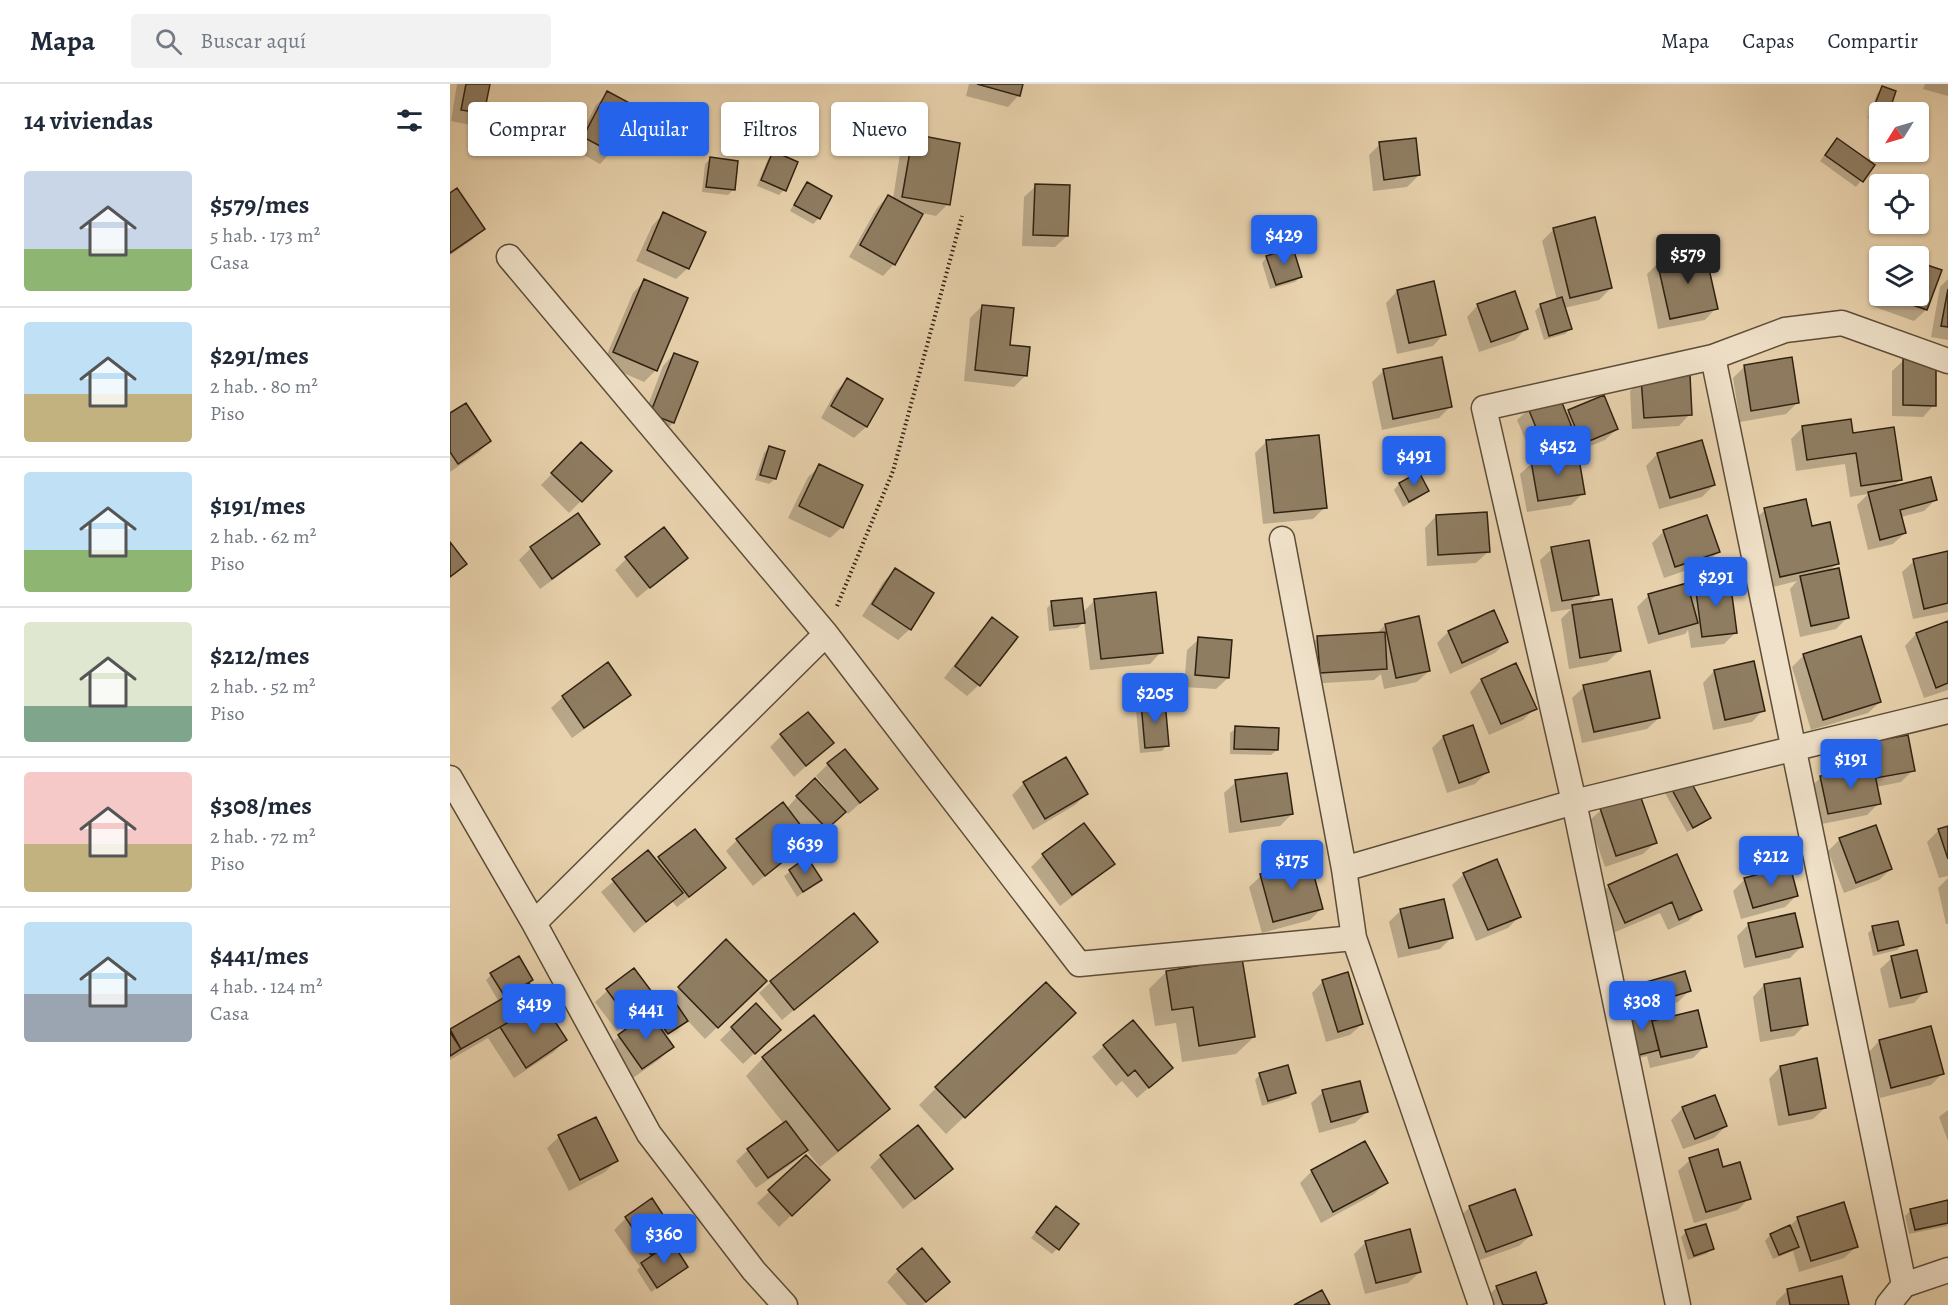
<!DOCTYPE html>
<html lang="es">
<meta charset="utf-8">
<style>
body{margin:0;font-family:Alegreya,serif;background:#f2f2f3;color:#1f2937;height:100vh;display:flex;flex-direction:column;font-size:22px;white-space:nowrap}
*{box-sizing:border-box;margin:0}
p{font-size:20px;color:#747a83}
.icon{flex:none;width:33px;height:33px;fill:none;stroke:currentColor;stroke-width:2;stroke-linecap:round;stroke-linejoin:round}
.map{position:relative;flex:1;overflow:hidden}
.side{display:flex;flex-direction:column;background:#fff;width:450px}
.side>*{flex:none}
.banner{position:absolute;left:18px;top:18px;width:570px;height:54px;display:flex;gap:12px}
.needle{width:39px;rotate:233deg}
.controls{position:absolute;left:1419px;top:18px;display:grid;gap:12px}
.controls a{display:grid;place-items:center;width:60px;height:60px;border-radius:6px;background:#fff;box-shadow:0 2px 4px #0004;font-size:30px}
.price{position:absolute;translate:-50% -51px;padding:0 14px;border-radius:6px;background:#2563eb;color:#fff;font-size:20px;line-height:39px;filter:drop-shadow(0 2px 3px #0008)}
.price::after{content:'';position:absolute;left:50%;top:36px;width:18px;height:14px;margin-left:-9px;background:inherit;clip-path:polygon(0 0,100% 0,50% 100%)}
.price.current{background:#222;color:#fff}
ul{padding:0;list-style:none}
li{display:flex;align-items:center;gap:18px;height:150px;padding:0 24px}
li+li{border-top:2px solid #e0e1e3}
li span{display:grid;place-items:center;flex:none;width:168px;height:120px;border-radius:6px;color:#555}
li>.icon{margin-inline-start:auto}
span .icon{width:72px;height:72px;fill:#fffc;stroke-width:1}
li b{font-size:26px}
h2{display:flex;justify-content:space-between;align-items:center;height:72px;padding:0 24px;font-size:26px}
.pill{padding:0 21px;border-radius:6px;background:#fff;box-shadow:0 2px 4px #0004;font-size:21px;line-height:54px}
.pill.current{background:#2563eb;color:#fff}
header{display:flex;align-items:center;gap:36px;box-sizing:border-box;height:84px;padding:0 30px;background:#fff;border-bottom:2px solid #e0e1e3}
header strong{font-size:28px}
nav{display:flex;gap:33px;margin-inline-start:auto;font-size:21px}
.search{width:420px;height:54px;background:#f2f2f3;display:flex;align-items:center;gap:15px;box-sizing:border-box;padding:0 21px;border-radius:6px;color:#747a83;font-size:22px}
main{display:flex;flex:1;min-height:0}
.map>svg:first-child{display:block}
</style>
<header>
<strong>Mapa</strong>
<div class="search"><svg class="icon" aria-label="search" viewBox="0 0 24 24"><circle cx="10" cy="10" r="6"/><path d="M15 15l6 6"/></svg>Buscar aquí</div>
<nav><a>Mapa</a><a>Capas</a><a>Compartir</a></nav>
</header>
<main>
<section class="side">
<h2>14 viviendas<svg class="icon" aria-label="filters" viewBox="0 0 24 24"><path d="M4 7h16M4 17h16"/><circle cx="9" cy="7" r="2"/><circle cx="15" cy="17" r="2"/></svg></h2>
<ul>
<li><span style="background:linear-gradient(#c9d6e8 65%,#8fb573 0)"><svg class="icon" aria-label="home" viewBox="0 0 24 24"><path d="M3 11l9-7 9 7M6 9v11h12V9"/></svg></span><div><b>$579/mes</b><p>5 hab. · 173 m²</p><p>Casa</p></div></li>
<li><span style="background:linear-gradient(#bfe0f5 60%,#c2b280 0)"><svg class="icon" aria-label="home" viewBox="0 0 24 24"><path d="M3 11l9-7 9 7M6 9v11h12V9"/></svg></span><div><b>$291/mes</b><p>2 hab. · 80 m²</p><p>Piso</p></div></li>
<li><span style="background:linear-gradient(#bfe0f5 65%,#8fb573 0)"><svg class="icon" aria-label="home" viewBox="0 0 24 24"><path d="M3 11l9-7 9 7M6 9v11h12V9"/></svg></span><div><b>$191/mes</b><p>2 hab. · 62 m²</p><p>Piso</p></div></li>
<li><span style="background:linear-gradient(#dfe7d0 70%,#7fa58c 0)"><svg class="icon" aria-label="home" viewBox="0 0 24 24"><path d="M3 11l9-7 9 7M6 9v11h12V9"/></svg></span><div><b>$212/mes</b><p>2 hab. · 52 m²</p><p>Piso</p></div></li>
<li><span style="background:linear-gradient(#f6c9c9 60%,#c2b280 0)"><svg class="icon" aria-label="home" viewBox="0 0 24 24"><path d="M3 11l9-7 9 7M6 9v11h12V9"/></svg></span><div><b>$308/mes</b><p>2 hab. · 72 m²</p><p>Piso</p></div></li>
<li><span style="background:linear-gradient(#bfe0f5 60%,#9aa5b1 0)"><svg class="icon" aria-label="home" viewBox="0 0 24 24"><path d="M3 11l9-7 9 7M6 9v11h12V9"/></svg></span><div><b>$441/mes</b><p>4 hab. · 124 m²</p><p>Casa</p></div></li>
</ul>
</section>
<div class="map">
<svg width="1498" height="1221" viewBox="0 0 1498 1221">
<rect width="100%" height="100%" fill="#e8d2ad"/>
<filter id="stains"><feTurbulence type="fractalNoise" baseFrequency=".00333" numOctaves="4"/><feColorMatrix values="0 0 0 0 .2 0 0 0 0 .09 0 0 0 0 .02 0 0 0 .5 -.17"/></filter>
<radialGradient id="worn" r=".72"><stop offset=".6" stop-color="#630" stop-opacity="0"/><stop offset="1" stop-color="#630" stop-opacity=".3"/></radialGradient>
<path fill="#0003" d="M7 0H38L33 30 21 41 1 37Z
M519 0H572L569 11 558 23 516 12Z
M1475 0H1498V12L1473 5Z
M1432 4 1444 8 1437 28H1430V38L1418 34 1427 10Z
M158 9 161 68 150 80 123 65 146 21Z
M463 52 498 120 486 132 472 129 444 180 433 192 399 173 427 124 438 112 443 115 451 63Z
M930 60 969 91 957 103 923 107 919 71Z
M1382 61 1423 81 1406 103 1370 77Z
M324 69 334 106 329 111 307 102 318 75Z
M260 75 283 106 278 111 252 108 255 80Z
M357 99 369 134 363 140 340 127 352 105Z
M586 102 617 152 605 163 572 162 574 113Z
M0 111 33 144 22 156 0 171Z
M213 130 238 184 226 195 186 177 202 142Z
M1104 145 1161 204 1149 216 1114 224 1121 244 1115 250 1094 256 1085 227 1090 222 1107 216 1092 157Z
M817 173 851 192 845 198 820 205 812 179Z
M1208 179 1266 224 1255 236 1208 245 1197 190Z
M1498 195V256L1481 253 1490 203Z
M194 197 206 286 194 298 153 280 183 209Z
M1430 200V212H1468L1476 226 1464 237 1422 222Z
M947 207 994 250 983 262 947 270 936 219Z
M1028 221 1077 244 1065 256 1029 268 1017 233Z
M532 222 576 291 564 303 514 297 520 234Z
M224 270 246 279 223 339 211 350 190 342 213 282Z
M991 275 1001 322 989 334 932 346 922 298 933 287Z
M1454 276 1484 321 1473 333 1442 332V287Z
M1295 282 1348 318 1336 330 1290 338 1283 294Z
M398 295 431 316 416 343 404 354 371 334 386 307Z
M1192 296 1240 330 1229 342 1182 345 1180 307Z
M1079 325 1115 331 1119 327 1167 345 1155 356 1126 368 1133 409 1121 421 1077 428 1070 390 1082 379 1121 372 1113 354 1110 358 1081 369 1067 336Z
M0 331 40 357 28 369 0 388Z
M1353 343 1402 351 1450 396 1442 404 1485 416 1474 427 1451 433 1455 449 1443 460 1418 466 1407 421 1418 410 1400 413 1395 380 1346 387 1341 355Z
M817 357 875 423 863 435 813 440 805 369Z
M131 360 160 387 119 429 91 401Z
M319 364 325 395 319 400 305 396 314 369Z
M1207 370 1264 401 1252 413 1209 425 1196 382Z
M370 382 392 443 380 454 338 434 358 393Z
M969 390 977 407 972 412 953 423 944 406 949 400Z
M1315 426 1361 444 1388 479 1379 487 1398 533 1386 545 1350 553 1340 505 1347 497 1319 504 1303 437Z
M127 431 148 460 136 472 90 505 69 476 81 464Z
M986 432 1038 468 1026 479 977 482 975 444Z
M1257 433 1268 468 1257 479 1214 494 1202 459 1213 448Z
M1102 465 1147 510 1137 520 1169 567 1157 578 1119 585 1111 535 1121 525 1101 528 1090 476Z
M1498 469V528L1463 535 1452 488 1464 477Z
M236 474 187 514 165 486 176 475Z
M445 486 460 545 448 556 412 532 434 497Z
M1245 502 1286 548 1274 560 1241 564 1238 546 1235 550 1198 560 1187 523 1199 511 1238 509Z
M645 516 711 568 700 580 640 586 634 537 628 544 599 547 597 524 602 519 632 529Z
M542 535 529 601 517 612 494 594 531 546Z
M1498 538V606L1474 614 1455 562 1466 550Z
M935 541 979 587 967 598 934 605 931 590 924 596 858 600 856 565 868 554 926 550Z
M998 548 1056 558 1045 569 1000 590 987 559Z
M1410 554 1430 618 1418 629 1361 646 1342 583 1353 572Z
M749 555 778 594 766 605 734 603 737 566Z
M1303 579 1313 626 1302 638 1263 646 1253 599 1264 587Z
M1066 581 1085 624 1073 636 1039 651 1020 608 1031 596Z
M1134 603 1209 634 1197 645 1132 659 1122 614Z
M179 610 167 622 122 654 101 624 113 613Z
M692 621 717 661 712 667 690 669 686 626Z
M786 644 827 666 821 671 780 670V649Z
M331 652 382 659 344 693 320 663Z
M993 653 1037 688 1025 700 997 709 982 664Z
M1419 660 1463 686 1451 698 1426 703 1429 719 1417 731 1367 741 1359 705 1371 693 1410 685 1407 671Z
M378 680 426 705 398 730 395 727 365 756 351 741 349 743 359 755 303 802 276 767 287 756 336 725 347 713 379 711 381 710 366 692Z
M786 698 842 730 830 742 779 749 774 709Z
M574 699 637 710 625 721 583 746 562 711Z
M1221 704 1259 733 1254 739 1237 748 1215 709Z
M1151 726 1205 759 1193 770 1155 783 1139 737Z
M634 741 663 780 651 791 610 822 581 783 593 771Z
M1498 743V792L1489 794 1477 758 1489 746Z
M1390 755 1441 785 1429 796 1394 809 1378 767Z
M198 768 206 778 209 774 274 784 262 796 227 823 222 817 184 849 151 808Z
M1227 772 1250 825 1238 837 1218 846 1210 829 1163 849 1147 814 1159 802Z
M357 775 370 796 347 813 334 792Z
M1014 790 1070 832 1058 844 1026 857 1002 801Z
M811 792 872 824 860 836 812 849 799 803Z
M1498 794V840H1496L1488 804Z
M1295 795 1346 812 1335 823 1291 835 1283 807Z
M951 826 1001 854 990 865 948 874 939 838Z
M1299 840 1351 863 1340 874 1294 884 1287 852Z
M1423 844 1452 861 1447 866 1423 872 1418 849Z
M276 858 315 897 255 955 237 936 211 953 222 963 210 975 180 996 158 963 169 952 205 939 225 924 217 916Z
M426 858 332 936 309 909 321 898Z
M1442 874 1475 907 1464 919 1439 924 1430 885Z
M184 886 206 916 194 927 167 947 145 918 157 907Z
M716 888 804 953 786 970 732 978 726 939 705 942 699 905Z
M41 891 81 896 77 900 115 956 104 968 64 994 38 954 0 976V947L49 918 36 896Z
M873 897 912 940 900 951 876 958 862 909Z
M1314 901 1356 940 1344 952 1310 958 1303 913Z
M1183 904 1239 907 1228 918 1198 927 1201 940 1203 938 1255 962 1243 974 1200 984 1197 972 1180 976 1171 915Z
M306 921 317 957 293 980 270 956Z
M364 933 438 1025 421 1042 370 1083 356 1066 344 1078 306 1104 286 1077 298 1066 334 1040 296 992 313 974Z
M606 946 496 1050 469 1021 486 1004Z
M1429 957 1492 990 1481 1001 1430 1014 1418 969Z
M654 962 721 984 687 1014 672 997 666 1002 642 973Z
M1330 983 1375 1024 1363 1035 1328 1042 1319 995Z
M810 990 844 1009 839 1014 812 1022 805 996Z
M873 1008 917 1028 905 1039 869 1049 861 1019Z
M1233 1024 1276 1042 1264 1054 1233 1065 1221 1036Z
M1498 1026V1057L1489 1033Z
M145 1035 166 1077 155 1088 119 1107 97 1064 109 1053Z
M431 1072 501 1085 453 1125 420 1083Z
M356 1073 367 1107 329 1143 307 1119Z
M1240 1076 1272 1085 1299 1114 1288 1126 1244 1139 1228 1087Z
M862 1087 936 1099 924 1110 871 1139 850 1099Z
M201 1116 226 1152 212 1165 237 1183 201 1208 187 1186 190 1183 164 1146 176 1134Z
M1498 1118V1142L1459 1150 1455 1132 1461 1126Z
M1020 1123 1081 1151 1069 1162 1024 1178 1008 1134Z
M600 1129 607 1165 602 1170 581 1154Z
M1348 1134 1406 1163 1394 1174 1349 1188 1343 1167 1323 1175 1315 1157 1320 1151 1339 1143Z
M1236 1148 1262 1165 1256 1170 1238 1176 1231 1153Z
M916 1158 970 1188 958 1199 915 1210 904 1170Z
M448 1186 486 1209 473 1221H457L437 1198Z
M1391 1194 1398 1221H1326V1218L1337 1207Z
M1047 1203 1095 1219 1093 1221H1037L1035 1215Z"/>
<path fill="#8f7d62" stroke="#2f2111" stroke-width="1.5" d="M16 0H40L34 30 11 26Z
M527 0H573L570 12Z
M1432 2 1446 7 1439 28H1430V31L1422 28Z
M157 7 187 23 163 69 133 53Z
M463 50 510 59 500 121 452 113Z
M966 54 970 91 934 96 929 58Z
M1387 54 1425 81 1413 98 1375 71Z
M323 67 348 78 336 107 311 96Z
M260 73 288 77 285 106 256 103Z
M357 98 382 112 370 135 344 121Z
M585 100 620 101 618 152 583 151Z
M7 104 35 145 0 169V109Z
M438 111 473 130 445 181 410 161Z
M213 128 256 148 239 185 197 166Z
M1145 133 1162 204 1120 214 1103 144Z
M843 164 852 193 826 201 816 172Z
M1255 167 1268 225 1220 235 1207 177Z
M1468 178 1492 186 1477 226 1436 212H1468Z
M194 195 238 214 207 287 163 268Z
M984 197 996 251 959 259 947 206Z
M1498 205V243L1491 242Z
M1065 207 1078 245 1041 258 1027 220Z
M1112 213 1122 245 1099 252 1090 220Z
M532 221 564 224 560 261 580 263 577 292 525 286Z
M224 269 248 278 224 339 200 330Z
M992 273 1002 323 943 335 933 285Z
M1342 273 1349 319 1301 327 1294 281Z
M1453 274 1486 275V322L1453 321Z
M1240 291 1242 331 1194 334 1191 294Z
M397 294 433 315 417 343 381 322Z
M1109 311 1123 346 1092 358 1078 324Z
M1154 311 1168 345 1132 360 1118 326Z
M16 319 41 357 8 380 0 368V329Z
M1401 335 1403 349 1444 343 1452 396 1411 402 1406 369 1357 376 1352 342Z
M869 351 877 424 824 429 816 356Z
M1252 356 1265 401 1220 414 1207 369Z
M131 358 162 387 132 418 101 389Z
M319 362 335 367 326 395 310 391Z
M1128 369 1135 410 1088 417 1081 377Z
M369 380 413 401 393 444 349 422Z
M969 388 979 407 959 418 949 399Z
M1481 393 1487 416 1450 426 1456 449 1430 456 1418 408Z
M1356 415 1362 442 1380 438 1389 480 1330 493 1314 424Z
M1037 428 1040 468 988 471 986 431Z
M128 429 150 460 102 495 80 463Z
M1257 431 1270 468 1225 483 1213 446Z
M214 443 238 474 200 504 175 473Z
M1139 456 1149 511 1112 517 1101 463Z
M0 458 17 480 0 493Z
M1498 467V519L1474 525 1463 475Z
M445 484 484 509 461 546 422 520Z
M1389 484 1399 534 1361 542 1350 492Z
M1280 496 1287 549 1252 553 1245 500Z
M1237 499 1248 539 1209 550 1198 510Z
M706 508 713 569 651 575 644 515Z
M632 514 635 539 604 542 601 517Z
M1162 515 1171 567 1130 574 1122 521Z
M1044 526 1058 558 1012 579 998 547Z
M969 532 980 587 946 594 935 540Z
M542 533 568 553 530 602 505 582Z
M1498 537V599L1486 604 1466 549Z
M935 548 937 585 870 589 867 552Z
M1411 552 1431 618 1373 636 1353 570Z
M748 553 782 556 779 594 745 591Z
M1304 577 1315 627 1275 636 1264 586Z
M158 578 181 611 134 644 112 612Z
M1066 579 1087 625 1051 640 1031 595Z
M1200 587 1210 634 1144 648 1133 601Z
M715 617 719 662 695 664 691 619Z
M358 628 384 659 356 682 330 650Z
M1023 641 1039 688 1009 699 993 652Z
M785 642 829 644 828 666 784 665Z
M1458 651 1465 687 1426 694 1418 658Z
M395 665 428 705 410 719 377 679Z
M616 673 638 710 595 735 573 698Z
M1423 681 1431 720 1378 730 1370 692Z
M837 689 843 730 791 738 785 696Z
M1238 693 1261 734 1243 744 1220 702Z
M365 694 396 728 377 745 346 712Z
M1190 711 1207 759 1166 772 1150 724Z
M333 718 361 755 315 792 286 755Z
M634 739 665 780 622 811 592 770Z
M1426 741 1442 785 1406 799 1389 754Z
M1498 742V775L1488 745Z
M245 745 276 784 239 813 208 773Z
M198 766 233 809 196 838 162 795Z
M1227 770 1252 826 1229 836 1222 818 1175 839 1158 801Z
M357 773 372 796 353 808 339 786Z
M1047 775 1071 833 1038 846 1013 789Z
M860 777 873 825 823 838 810 790Z
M1340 782 1348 812 1303 824 1294 794Z
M994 815 1003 854 959 864 950 825Z
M404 829 428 858 344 926 320 897Z
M1345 829 1353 863 1306 873 1298 839Z
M1448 837 1454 861 1428 867 1422 842Z
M276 855 317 897 268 944 228 903Z
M1467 866 1477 908 1451 914 1441 872Z
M69 872 83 896 55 913 40 889Z
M792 874 805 953 749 962 743 923 722 926 716 887Z
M184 884 208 916 180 937 156 905Z
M1235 887 1241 907 1188 923 1182 902Z
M898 888 913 940 888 948 872 896Z
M1350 894 1358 941 1321 947 1314 900Z
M596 898 626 929 515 1034 485 1003Z
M79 899 93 919 11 965 0 945Z
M93 919 117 956 76 984 50 943Z
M306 919 331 946 305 970 281 943Z
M227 921 238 937 218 950 207 935Z
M1199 925 1209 966 1185 972 1175 931Z
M1248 926 1257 963 1211 973 1202 937Z
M199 928 224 963 192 985 168 951Z
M364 931 440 1025 388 1067 312 973Z
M683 936 723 984 699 1004 685 986 678 992 653 961Z
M1481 942 1494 990 1441 1004 1429 956Z
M0 948 11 965 0 972Z
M1367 974 1376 1024 1339 1031 1330 982Z
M838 981 846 1009 818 1017 809 989Z
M910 997 918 1028 881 1038 872 1006Z
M1265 1011 1277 1042 1245 1055 1232 1023Z
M146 1033 168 1077 130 1096 108 1051Z
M336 1037 358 1066 318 1094 297 1065Z
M468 1041 503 1085 465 1115 430 1071Z
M915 1057 938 1099 883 1128 861 1086Z
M1268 1065 1273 1083 1290 1078 1301 1115 1256 1128 1239 1074Z
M356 1071 380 1096 342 1132 318 1106Z
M1065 1105 1082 1151 1036 1168 1019 1122Z
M202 1114 227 1152 201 1171 175 1133Z
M1498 1116V1139L1465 1146 1460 1125Z
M1394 1118 1408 1163 1361 1177 1347 1133Z
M606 1122 629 1140 609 1166 586 1148Z
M1256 1140 1264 1165 1244 1172 1235 1146Z
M1340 1141 1349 1163 1329 1171 1320 1150Z
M960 1145 971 1188 926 1199 915 1157Z
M222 1158 238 1183 207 1204 191 1179Z
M472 1164 500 1198 476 1218 447 1185Z
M1086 1188 1097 1219 1091 1221H1053L1046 1202Z
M1392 1192 1399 1221H1340L1337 1205Z
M872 1206 880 1221H844Z"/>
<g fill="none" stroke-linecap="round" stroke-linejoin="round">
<g stroke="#5d4d38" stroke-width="27">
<path id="street" d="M59 173 376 550 84 839
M1263 273 1335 246 1392 239 1498 277
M832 455 894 785 904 854
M376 550 629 880 904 854 1031 1221
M0 694 84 839 199 1050 304 1187 335 1221
M894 785 1124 718 1498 627
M1454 1201 1498 1186
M1228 1221 1124 718 1034 324 1263 273 1454 1201 1438 1221"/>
</g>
<path stroke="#2f2111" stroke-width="4" stroke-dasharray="1.5 3" stroke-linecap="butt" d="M387 522 443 387 512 132"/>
<use href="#street" stroke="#f0e2ca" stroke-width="24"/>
</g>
<rect width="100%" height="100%" filter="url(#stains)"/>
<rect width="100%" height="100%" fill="url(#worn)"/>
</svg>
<div class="controls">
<a><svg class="needle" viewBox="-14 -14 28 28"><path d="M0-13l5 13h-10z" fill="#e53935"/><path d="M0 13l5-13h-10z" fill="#747a83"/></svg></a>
<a><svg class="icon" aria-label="locate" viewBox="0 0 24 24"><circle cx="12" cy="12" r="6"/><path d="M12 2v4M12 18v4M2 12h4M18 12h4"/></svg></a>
<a><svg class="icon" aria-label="layers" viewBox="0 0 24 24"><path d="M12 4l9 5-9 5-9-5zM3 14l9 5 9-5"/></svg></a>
</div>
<b class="price" style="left:834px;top:182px">$429</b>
<b class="price current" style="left:1238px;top:201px">$579</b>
<b class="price" style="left:1108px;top:393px">$452</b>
<b class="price" style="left:964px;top:403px">$491</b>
<b class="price" style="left:1266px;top:524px">$291</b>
<b class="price" style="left:705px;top:640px">$205</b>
<b class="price" style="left:1401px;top:706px">$191</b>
<b class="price" style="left:355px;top:791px">$639</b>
<b class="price" style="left:1321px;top:803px">$212</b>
<b class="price" style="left:842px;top:807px">$175</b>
<b class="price" style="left:1192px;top:948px">$308</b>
<b class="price" style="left:84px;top:951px">$419</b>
<b class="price" style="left:196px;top:957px">$441</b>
<b class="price" style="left:214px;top:1181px">$360</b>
<div class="banner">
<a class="pill">Comprar</a>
<a class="pill current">Alquilar</a>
<a class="pill">Filtros</a>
<a class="pill">Nuevo</a>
</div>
</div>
</main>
